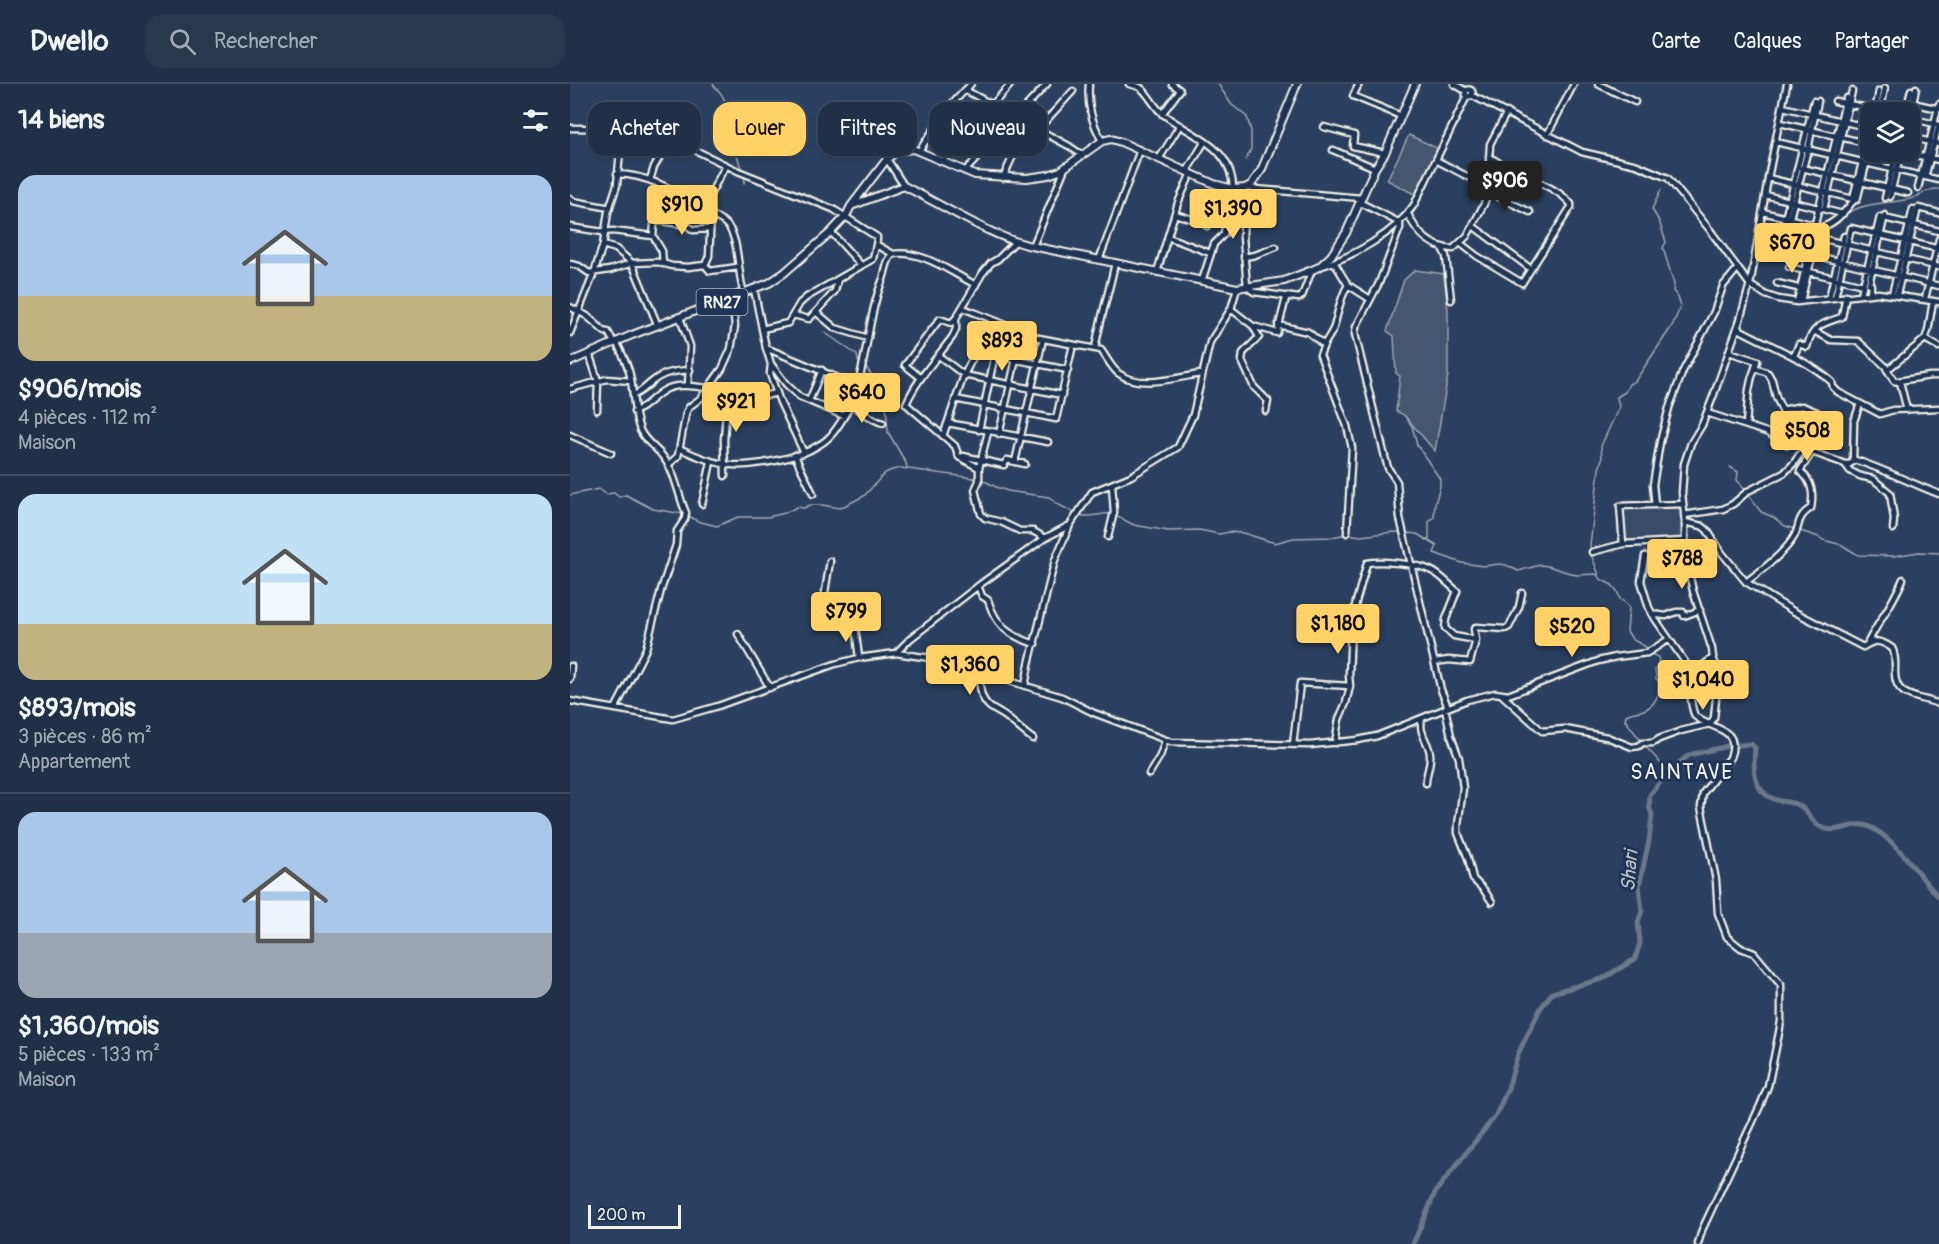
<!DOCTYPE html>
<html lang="fr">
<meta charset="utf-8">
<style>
body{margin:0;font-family:Pangolin,sans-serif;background:#28384f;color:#f1f3f6;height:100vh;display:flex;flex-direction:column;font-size:22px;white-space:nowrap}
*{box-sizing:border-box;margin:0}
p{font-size:20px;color:#a2a9b4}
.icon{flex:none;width:33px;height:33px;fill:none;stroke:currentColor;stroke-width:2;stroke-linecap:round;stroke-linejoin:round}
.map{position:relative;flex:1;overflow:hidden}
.sheet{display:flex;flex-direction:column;background:#203048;width:570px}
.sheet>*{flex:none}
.guide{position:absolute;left:18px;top:18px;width:570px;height:54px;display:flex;gap:12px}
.tools{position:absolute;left:1290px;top:18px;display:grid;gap:12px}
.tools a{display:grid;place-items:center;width:60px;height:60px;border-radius:12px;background:#203048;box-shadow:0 2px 4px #0004,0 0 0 2px #3d4b60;font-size:30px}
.scale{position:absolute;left:18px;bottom:15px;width:93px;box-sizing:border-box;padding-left:6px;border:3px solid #f4f1e8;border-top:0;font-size:16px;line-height:21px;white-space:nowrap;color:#f4f1e8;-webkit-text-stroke:4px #1d3557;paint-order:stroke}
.price{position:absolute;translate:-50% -51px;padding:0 14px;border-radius:6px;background:#ffd166;color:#111;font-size:20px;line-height:39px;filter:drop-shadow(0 2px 3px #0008)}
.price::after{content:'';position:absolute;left:50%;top:36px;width:18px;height:14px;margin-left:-9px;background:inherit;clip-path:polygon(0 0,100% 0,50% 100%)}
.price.current{background:#222;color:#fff}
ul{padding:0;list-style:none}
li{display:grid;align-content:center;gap:12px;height:318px;padding:0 18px}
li+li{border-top:2px solid #3d4b60}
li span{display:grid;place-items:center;height:186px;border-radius:18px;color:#555}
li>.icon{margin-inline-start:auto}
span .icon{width:108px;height:108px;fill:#fffc;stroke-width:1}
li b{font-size:26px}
h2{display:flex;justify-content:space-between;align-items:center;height:72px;padding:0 18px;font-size:26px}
.chip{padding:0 21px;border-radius:18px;background:#203048;box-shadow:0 2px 4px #0004,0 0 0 2px #3d4b60;font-size:21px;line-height:54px}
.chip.current{background:#ffd166;color:#111}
header{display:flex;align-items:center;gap:36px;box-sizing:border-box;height:84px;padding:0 30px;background:#203048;border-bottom:2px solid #3d4b60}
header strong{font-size:28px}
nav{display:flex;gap:33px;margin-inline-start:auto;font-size:21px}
.search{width:420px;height:54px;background:#28384f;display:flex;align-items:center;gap:15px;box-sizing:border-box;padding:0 21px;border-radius:18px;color:#a2a9b4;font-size:22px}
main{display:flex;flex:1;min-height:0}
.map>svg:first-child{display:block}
</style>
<header>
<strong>Dwello</strong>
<div class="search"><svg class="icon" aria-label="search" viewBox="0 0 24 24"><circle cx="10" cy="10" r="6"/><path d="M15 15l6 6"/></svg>Rechercher</div>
<nav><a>Carte</a><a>Calques</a><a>Partager</a></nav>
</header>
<main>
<section class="sheet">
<h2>14 biens<svg class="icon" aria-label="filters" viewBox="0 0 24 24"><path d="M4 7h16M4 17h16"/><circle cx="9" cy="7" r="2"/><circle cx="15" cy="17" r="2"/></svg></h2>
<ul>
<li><span style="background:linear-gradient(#a9c7e8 65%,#c2b280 0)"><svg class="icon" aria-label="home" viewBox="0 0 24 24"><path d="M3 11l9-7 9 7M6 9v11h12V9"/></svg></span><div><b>$906/mois</b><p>4 pièces · 112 m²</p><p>Maison</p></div></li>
<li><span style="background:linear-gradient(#bfe0f5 70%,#c2b280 0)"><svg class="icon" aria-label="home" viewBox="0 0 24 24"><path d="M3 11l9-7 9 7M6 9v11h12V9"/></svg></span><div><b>$893/mois</b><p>3 pièces · 86 m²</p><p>Appartement</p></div></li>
<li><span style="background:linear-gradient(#a9c7e8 65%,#9aa5b1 0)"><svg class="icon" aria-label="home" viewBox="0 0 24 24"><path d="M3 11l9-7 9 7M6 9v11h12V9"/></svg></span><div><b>$1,360/mois</b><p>5 pièces · 133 m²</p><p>Maison</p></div></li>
</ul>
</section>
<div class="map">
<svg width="1369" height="1160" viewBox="0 0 1369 1160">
<rect width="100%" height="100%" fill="#2a4060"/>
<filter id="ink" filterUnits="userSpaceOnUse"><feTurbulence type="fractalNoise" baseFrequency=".0167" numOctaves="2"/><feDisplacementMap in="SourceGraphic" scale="12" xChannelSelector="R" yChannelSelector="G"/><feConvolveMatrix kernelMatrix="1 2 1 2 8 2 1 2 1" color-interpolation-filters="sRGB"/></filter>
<g filter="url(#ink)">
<path fill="#374c69" d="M1047 416H1110L1115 441 1114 458 1074 464 1073 461 1047 459 1046 440Z"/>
<path fill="#445771" stroke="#9ca4ac" stroke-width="1.5" d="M839 51 869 65 846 111 817 96Z
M845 186 874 190 878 226V291L865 367 834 331 826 327 830 292 826 289 824 252 817 247 834 196Z"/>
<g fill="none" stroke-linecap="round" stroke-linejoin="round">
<path stroke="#a1a8b0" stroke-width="1.5" d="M143 0C145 4 150 7 152 11 164 33 162 65 172 86
M648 0 661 20 677 33 681 47V65L676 76
M173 91 175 94 174 99
M1277 128H1280C1297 118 1319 120 1339 115 1350 113 1357 104 1369 105
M1267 137 1272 134 1274 131
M1221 159 1233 154 1236 155 1252 145
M254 248 287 271 288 277 290 279
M295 282 315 310 318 348 336 379 337 384
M835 332 842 342 847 361 870 395V402L865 420 864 433 859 438V457
M1160 383 1168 388 1167 396 1191 428 1203 433 1215 442 1249 453 1253 456 1272 461 1288 471 1324 472 1349 468 1369 469
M0 411 29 405 36 410 44 409 49 413 56 411 83 425 113 430
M117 431 127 437 147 442 168 433H198L215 429 227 423 234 424 240 421H252L270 424 294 412 315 389 322 386 331 384 411 395 426 403 438 407 479 413 487 420 505 429
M509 431C520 435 531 428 542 430
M546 432 564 441 598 447 629 446 649 450 659 448 673 449 705 459 723 454 762 453 777 450 791 452 824 448 847 450 867 462 864 469 892 479 913 482 930 480 936 481 948 487 970 481 978 482 1006 491 1026 490 1032 496 1042 501 1047 507 1050 515 1057 520 1059 524 1057 547 1062 555 1079 565
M1029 491 1021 470 1020 461 1029 385 1032 375 1031 362 1049 323 1047 313 1055 308 1059 300 1065 297 1102 242 1111 222 1108 213 1103 207 1104 200 1093 164 1096 158 1089 137 1082 125 1091 106
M1072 658 1055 636 1056 631C1063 627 1068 628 1074 626 1086 621 1089 610 1091 598L1086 595 1085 585 1089 578 1088 573 1081 570
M1075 662 1088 676 1097 689"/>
<path stroke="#6a788a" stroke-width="5" d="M843 1160 866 1107 926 1031 938 1004 948 970 970 925 982 909 1032 895 1065 875 1070 859 1068 838 1072 827 1069 802 1079 757 1082 731 1079 722 1080 711 1097 689 1119 671 1158 662 1181 660 1185 664C1183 683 1182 707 1204 715 1213 719 1222 717 1230 722 1239 728 1243 741 1253 744 1270 751 1286 734 1302 744 1331 760 1346 790 1369 813"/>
<g stroke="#f4f1e8" stroke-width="9">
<path id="minor" d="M519 0C517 22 522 38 532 57
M559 0C563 1 569 2 572 5 580 12 584 23 593 30 622 53 662 61 663 105
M789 0 783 12 831 32
M884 0 896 7
M1028 0 1065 18
M895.5 9a3.5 3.5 0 1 1 7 0a3.5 3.5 0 1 1-7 0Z
M395 6 499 62 512 71
M901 11 1012 68 1067 81 1098 94 1140 146 1180 201 1196 211 1208 215 1227 218 1308 209 1369 218
M1276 14 1244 144C1263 144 1274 128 1285 115
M1265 17 1315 28
M1338 18 1369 25
M1213 23 1300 44
M1305 28 1309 7
M1310 28 1315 4
M1336 28 1341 6
M592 30 610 6 602 0
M1340 34 1369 41 1355 93
M1340 34 1346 4
M1210 39 1300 60
M754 43 784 51 783 62 815 69
M0 44 62 45 90 49 168 87 263 125 307 153C307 161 304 168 303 175L237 213 230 219 218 239 192 245
M977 51 1004 0
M1340 53 1369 60
M1206 58 1369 96
M763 66 805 84
M349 67 379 23 401 0
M1332 68 1369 76
M317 75 334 102
M589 75 610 41
M866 76C882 84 900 95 915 100
M372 77 441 0
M1232 84 1338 109
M395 87 477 0
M617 87 635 57
M47 90C81 91 108 109 137 126 142 133 150 134 156 140 170 153 167 191 174 209
M433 94 442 74 503 7
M1198 94 1287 116 1300 65
M80 96 84 83 101 54
M90 100 87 111 83 152 92 167 93 180
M675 104 791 114
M1348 104 1369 20
M668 105 674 124 673 153 677 203 684 208 729 214 732 212 742 186
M918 108 960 128
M1195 111 1273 130
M1320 113 1331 68
M0 114 3 117 40 124
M1283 114 1300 47
M1315 114 1326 68
M789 118 830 139V144L809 199 786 243 785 250 815 373 818 384 827 398 830 434 871 606 878 623
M1254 125 1282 7
M137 126V116L156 81
M1193 128 1245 141
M605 130 632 138 637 142 653 115 656 104
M838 130C847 150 860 163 883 165L897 152 914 120 918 108 915 100V93L919 79 920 60 937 28
M84 136 117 141 123 146 140 145
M1218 141 1238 65 1248 17
M903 142 961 185
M0 143 33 148 43 147 83 152
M1189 146 1211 151 1244 17
M261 148 291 181
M598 153 640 169
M1250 154 1369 183
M445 158 428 175 421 179 412 190 386 234V245L383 252C367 274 347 295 336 320L385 362 389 373 409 384V397L405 406 411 430 415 434 431 438 450 447H463L475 454
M890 159 907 172 952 199 1001 123V120C988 105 970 99 952 91 941 86 930 79 919 73
M33 161 46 165 62 179 88 242
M307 161 323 170
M463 162 495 84
M872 164 876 172 881 216
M1235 169 1369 202
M674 173 685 171 706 163
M529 176 570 66
M764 178 778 201 800 215
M0 180 9 182 19 189 40 186 62 179 88 178 102 182 118 183 135 181 140 187 168 183
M135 181 139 172 141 131
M752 182C784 172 825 149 844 121L897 12
M1219 183 1293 201
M587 188 608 119 621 89
M632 197 644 160 654 150 657 129 648 124
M1207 199 1232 205
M184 205 196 264 201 280 200 290 210 318 234 369
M1300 209 1301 201 1299 200 1315 131
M1291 210 1310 133 1369 147
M1322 210 1343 125
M1327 210 1348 124 1369 129
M1265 213 1281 144 1369 165
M1259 214 1274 152
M1355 215 1369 155
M1231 217 1246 157
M1227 218 1239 167
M0 223 17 232 35 248H38L44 258
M393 224 469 254 531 266C537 274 541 283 548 289 570 306 607 293 631 290
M661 225 683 242 689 253 673 269 672 277 684 303 698 317 696 327
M246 228 265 207 268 195
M223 231 239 235 246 228 265 244 298 254
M110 234 120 262 118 302
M708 241 738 248 754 261C757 255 762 249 764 243 768 229 770 213 778 201
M683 242 707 249 716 214
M1167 244C1199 262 1233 273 1262 298L1263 303 1268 308 1310 330 1323 326 1369 324
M1244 247 1261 256 1288 257 1315 282 1324 297 1330 298 1337 326
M0 249 24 189 33 161 38 128 47 101 52 45
M1355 255 1369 263
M754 261 750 271 777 342 782 364 777 449
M407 263 433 273 498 286
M196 264 287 302
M525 265C530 236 539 208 545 179
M1159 268 1187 277 1185 284 1198 289 1202 296 1206 313 1212 326 1235 362 1242 368 1275 380H1280L1285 376C1314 385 1340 399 1369 410
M19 269 28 297 27 326
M369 272 394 291 492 311
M1224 272 1229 260 1237 263C1242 241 1254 239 1272 233L1276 211
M201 280 216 300 230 313 274 332
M1317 286 1355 255 1358 247 1363 217
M351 294 335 281 370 235 381 239 386 234
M1328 297 1360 292H1369
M0 305 37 295 61 297
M63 311C71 309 76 302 83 297 94 288 106 287 120 286
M385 315 486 335 503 261
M239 317 252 286
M280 320C291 326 301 336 313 339
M1212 326 1232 322 1247 328
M64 328C76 323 82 314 93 307 105 299 123 302 137 304
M1137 329 1196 348 1218 361 1229 354
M378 339 478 358
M1176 341C1178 321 1177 303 1185 284
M409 346 425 270
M429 350 446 275
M0 351 41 369
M373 352 394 291 422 236
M111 365C151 384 169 385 213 375 225 372 237 369 247 362 259 356 265 347 272 336 299 293 294 241 313 195 316 187 316 176 323 170 353 166 380 188 406 201
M225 371C230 385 238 397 243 410
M393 372 434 381 437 376 455 380
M1283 376 1284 337 1290 320
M445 378 473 255
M1275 380 1280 387 1290 392 1303 395 1320 409 1324 435 1323 445
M98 381 108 372 116 329 119 323 131 314 152 285 161 265 165 242 162 214
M409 384 418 348
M155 392 154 356 157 316 181 315 207 309
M132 420 141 378
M1085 421 1083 401 1090 358 1099 324 1113 287 1144 228 1153 202 1168 184
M1114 431 1153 425 1163 420 1178 407 1214 389 1224 379 1235 362
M1115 438 1132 442 1137 446 1152 469 1176 498 1223 527 1293 563C1304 556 1309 555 1322 564 1326 571 1325 579 1325 587 1324 615 1349 612 1369 620
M538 453 544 428 542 401
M1053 460 1050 422 1113 420
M1022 468 1053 460 1114 457
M1075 472 1071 497 1079 524 1086 536 1124 591
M260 477 252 527 255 529 269 528 272 535 283 538 285 542 289 574
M1176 498C1191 487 1212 471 1222 456 1232 442 1224 435 1241 424 1244 409 1242 397 1230 387L1242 368
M408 502 412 512 418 516C426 543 440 552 465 560
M1082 530 1096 532 1106 528H1113L1114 532 1130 526
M168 550 200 604
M1298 558C1309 537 1324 518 1333 495
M326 569 340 555 412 499 475 454 500 441 522 408 561 392 608 363 623 331 640 258 661 225 667 204
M865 578 879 576 900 578 906 556 904 545 906 543 935 545 939 543 949 523 952 509
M409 588C410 601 409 614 420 623 425 627 431 629 436 633 445 640 453 648 463 655
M0 595 1 582
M455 602 459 580 485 476 500 441
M932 611 972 647 995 645 1037 653 1062 663 1069 662 1072 659H1083L1089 655 1111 647 1140 640 1144 634 1148 595 1147 583 1143 574 1142 565 1123 507 1115 471V438L1112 409 1114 380 1121 359 1132 341 1143 313 1170 236 1181 196 1198 94 1217 0
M0 617 103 635 148 622 265 580 289 574 326 569 367 575 492 613 524 629 601 658 740 661 788 656 807 652 897 616 925 609 938 611 1028 577 1046 573 1077 569 1099 555
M875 624 881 652 889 674 893 704 888 741V749L898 774 903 795 914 806 922 818
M45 625 76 565 91 506 106 461 107 447 115 435 116 429C108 411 106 390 94 374 87 364 75 358 70 346 63 328 64 310 60 291 58 280 51 268 46 257
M852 634C848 651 859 657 860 670 861 681 856 689 856 699
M765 659 769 635 776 619 780 602 779 592 781 543 786 518 797 479C810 476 848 480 860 486 870 490 879 501 887 507L876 535 875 544 884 552 906 556
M723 661 730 599 780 602
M579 690 590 672 595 657
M1128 1160 1132 1146 1190 1022 1198 1002 1209 949 1211 937V901L1184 869 1171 864 1157 853 1148 829 1146 796 1131 723 1133 709 1160 674C1172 642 1140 646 1125 632 1120 620 1118 598 1127 587 1131 582 1137 578 1143 574"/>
</g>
<g stroke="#f4f1e8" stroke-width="10">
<path id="major" d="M281 122 334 102C372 121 417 150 457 161L667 204 714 197 742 186 749 183 761 172 776 149 805 84 815 69 845 0
M0 278 62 251 199 199 214 189 261 148 276 132 281 122 317 75 327 67 343 65 405 91 457 94 478 91 490 87 532 57 541 55 551 58 644 100 663 105 675 104 681 101 691 87 727 0"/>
</g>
<use href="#minor" stroke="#1d3557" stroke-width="4.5"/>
<use href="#major" stroke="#1d3557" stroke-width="6"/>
</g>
</g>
<g text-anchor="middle" stroke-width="6" stroke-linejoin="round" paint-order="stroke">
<rect fill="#1d3557" stroke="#b4b9bc" stroke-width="1.5" x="126.5" y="205" width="51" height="26" rx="4.5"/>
<g font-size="16" font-weight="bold" fill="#f4f1e8">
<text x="152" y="224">RN27</text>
</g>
<g font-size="20" font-style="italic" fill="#bdc1c2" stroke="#1d3557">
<text transform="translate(1059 787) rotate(-85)" y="7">Shari</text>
</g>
<g font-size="21" letter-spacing="1.5" fill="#f4f1e8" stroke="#1d3557">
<text x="1112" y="695">SAINTAVE</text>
</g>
</g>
</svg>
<div class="tools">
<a><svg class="icon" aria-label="layers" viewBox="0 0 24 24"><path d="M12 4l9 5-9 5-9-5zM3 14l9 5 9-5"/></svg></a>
</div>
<div class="scale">200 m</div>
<b class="price current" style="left:935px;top:128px">$906</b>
<b class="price" style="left:112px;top:152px">$910</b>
<b class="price" style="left:663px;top:156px">$1,390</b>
<b class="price" style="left:1222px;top:190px">$670</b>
<b class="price" style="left:432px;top:288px">$893</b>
<b class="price" style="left:292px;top:340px">$640</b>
<b class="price" style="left:166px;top:349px">$921</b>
<b class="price" style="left:1237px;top:378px">$508</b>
<b class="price" style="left:1112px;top:506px">$788</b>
<b class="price" style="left:276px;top:559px">$799</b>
<b class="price" style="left:768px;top:571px">$1,180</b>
<b class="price" style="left:1002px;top:574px">$520</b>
<b class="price" style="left:400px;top:612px">$1,360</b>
<b class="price" style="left:1133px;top:627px">$1,040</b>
<div class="guide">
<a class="chip">Acheter</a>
<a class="chip current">Louer</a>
<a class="chip">Filtres</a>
<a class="chip">Nouveau</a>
</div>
</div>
</main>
